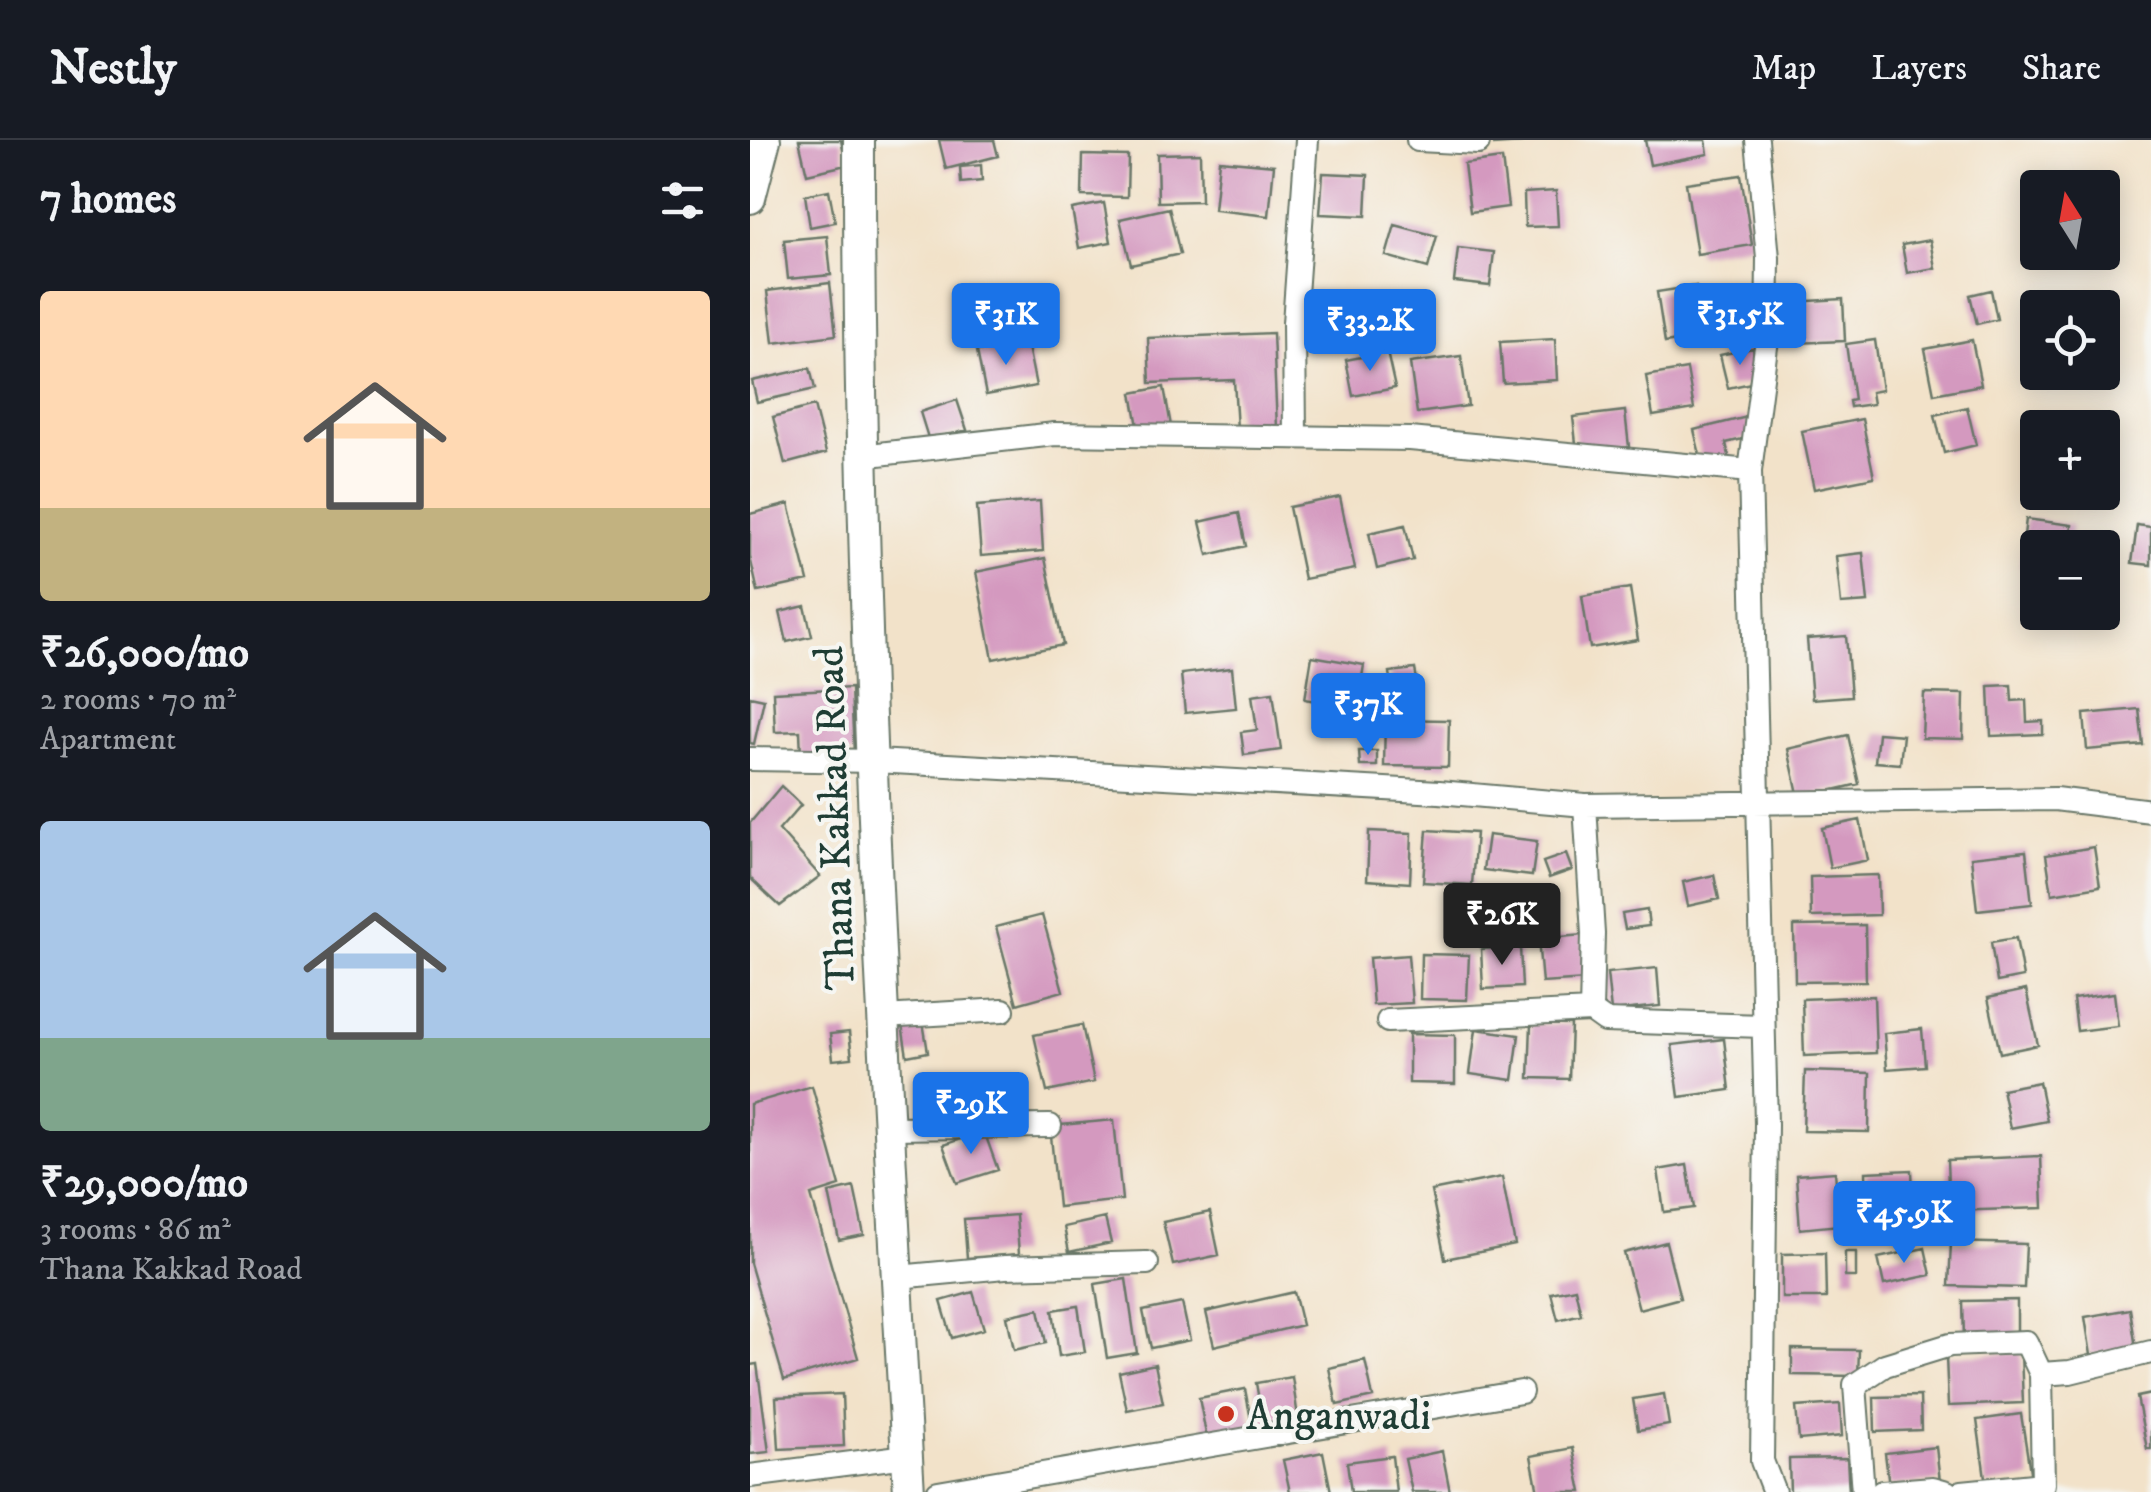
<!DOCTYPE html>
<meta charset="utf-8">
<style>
body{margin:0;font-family:"IM FELL DW Pica",serif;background:#20242c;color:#f1f3f6;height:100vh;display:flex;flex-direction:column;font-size:38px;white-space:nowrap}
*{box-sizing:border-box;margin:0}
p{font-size:32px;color:#9ea1a6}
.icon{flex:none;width:55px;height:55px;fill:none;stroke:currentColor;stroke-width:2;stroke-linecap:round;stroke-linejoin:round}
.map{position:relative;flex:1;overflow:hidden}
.panel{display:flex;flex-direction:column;background:#171b24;width:750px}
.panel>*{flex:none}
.needle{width:65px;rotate:349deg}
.tools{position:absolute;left:1270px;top:30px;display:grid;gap:20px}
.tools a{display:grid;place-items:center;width:100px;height:100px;border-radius:10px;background:#171b24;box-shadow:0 5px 25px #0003;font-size:50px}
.price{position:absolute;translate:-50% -85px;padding:0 22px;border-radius:10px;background:#1a73e8;color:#fff;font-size:32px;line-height:65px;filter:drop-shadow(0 2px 5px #0008)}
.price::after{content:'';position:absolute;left:50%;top:60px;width:30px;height:22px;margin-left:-15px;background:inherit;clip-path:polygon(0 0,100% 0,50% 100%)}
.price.on{background:#222;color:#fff}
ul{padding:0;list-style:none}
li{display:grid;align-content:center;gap:20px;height:530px;padding:0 40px}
li span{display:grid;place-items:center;height:310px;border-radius:10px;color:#555}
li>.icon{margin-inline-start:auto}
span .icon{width:180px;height:180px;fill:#fffc;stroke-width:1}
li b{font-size:42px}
h2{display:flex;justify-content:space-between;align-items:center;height:120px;padding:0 40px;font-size:42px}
header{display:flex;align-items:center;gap:60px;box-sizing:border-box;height:140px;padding:0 50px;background:#171b24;border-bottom:2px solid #363941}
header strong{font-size:48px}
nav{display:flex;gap:55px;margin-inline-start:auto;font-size:35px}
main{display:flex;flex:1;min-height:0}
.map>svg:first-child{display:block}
</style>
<header>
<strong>Nestly</strong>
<nav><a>Map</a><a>Layers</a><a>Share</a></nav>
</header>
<main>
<section class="panel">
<h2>7 homes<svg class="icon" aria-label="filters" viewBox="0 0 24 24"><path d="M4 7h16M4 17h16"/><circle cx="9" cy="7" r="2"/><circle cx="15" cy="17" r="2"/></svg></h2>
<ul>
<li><span style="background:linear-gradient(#ffd9b3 70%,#c2b280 0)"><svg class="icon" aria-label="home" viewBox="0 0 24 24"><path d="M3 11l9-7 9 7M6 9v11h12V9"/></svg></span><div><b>₹26,000/mo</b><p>2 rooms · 70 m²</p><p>Apartment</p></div></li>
<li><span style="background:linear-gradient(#a9c7e8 70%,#7fa58c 0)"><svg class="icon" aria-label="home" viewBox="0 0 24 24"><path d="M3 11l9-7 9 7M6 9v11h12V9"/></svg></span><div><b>₹29,000/mo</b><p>3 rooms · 86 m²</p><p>Thana Kakkad Road</p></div></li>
</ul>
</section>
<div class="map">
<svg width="1401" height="1352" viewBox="0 0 1401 1352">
<rect width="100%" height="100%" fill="#f6f6f2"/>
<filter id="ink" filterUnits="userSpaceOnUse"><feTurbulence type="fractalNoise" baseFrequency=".01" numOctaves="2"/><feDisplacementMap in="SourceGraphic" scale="20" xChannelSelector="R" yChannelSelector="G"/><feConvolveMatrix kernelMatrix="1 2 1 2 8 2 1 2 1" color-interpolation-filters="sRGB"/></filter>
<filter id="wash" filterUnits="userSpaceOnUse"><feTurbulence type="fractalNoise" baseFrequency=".0048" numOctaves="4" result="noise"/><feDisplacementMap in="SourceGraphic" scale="40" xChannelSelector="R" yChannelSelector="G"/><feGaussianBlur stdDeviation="2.25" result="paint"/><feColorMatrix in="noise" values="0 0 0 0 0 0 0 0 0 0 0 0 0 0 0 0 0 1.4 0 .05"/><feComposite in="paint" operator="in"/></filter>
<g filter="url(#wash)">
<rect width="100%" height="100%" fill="#f2e2c9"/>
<g id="blocks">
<path fill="#d499bf" d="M49 0H91L96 25 57 34Z
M189 0H244L248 16 196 29Z
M743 0H771V3L744 5Z
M895 0H956L958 14 900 25Z
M450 13 451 61 408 62 407 14Z
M333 15 378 16 377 57 332 56Z
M752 19 758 67 720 72 714 24Z
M469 20 524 25 519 76 464 70Z
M231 25 232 41 211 43 210 27Z
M573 33 618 35 616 76 570 74Z
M991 35 1002 105 947 114 936 43Z
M79 50 85 82 60 87 55 55Z
M806 51 808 86 775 87 774 53Z
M354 63 361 102 329 108 322 69Z
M419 68 430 114 381 125 370 79Z
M645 85 687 96 678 128 636 116Z
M77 96 81 135 38 139 34 100Z
M1180 100 1185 128 1157 133 1152 105Z
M708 108 744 112 740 146 704 142Z
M80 143 86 195 23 203 17 151Z
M946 146 955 196 915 203 907 152Z
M1241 150 1247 179 1227 184 1220 155Z
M1093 159 1095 201 1044 203 1041 162Z
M523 193 527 288 487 289 484 240 400 243 398 198Z
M805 199 807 240 753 243 750 202Z
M1125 200 1132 250 1121 252 1123 264 1100 267 1099 261 1104 260 1096 204Z
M1222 200 1231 245 1184 254 1175 209Z
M277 202 286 246 236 255 227 211Z
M1003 208 1010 241 978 248 970 215Z
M637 212 645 248 603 256 596 220Z
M711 216 718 266 667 273 660 223Z
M60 228 65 249 7 262 2 241Z
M937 229 944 269 903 276 896 236Z
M414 247 421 286 389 292 382 253Z
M207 260 217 290 179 301 170 272Z
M64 266 76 313 35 324 23 277Z
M1217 267 1226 305 1194 313 1185 275Z
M875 271 879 307 827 312 823 277Z
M997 277 1001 297 976 303 980 320 953 327 944 290Z
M1112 279 1124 337 1064 349 1052 291Z
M1291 279 1332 285V288H1289Z
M1285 311 1288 312V339L1281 338Z
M590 357 605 429 554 439 539 367Z
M290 361 293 411 231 416 227 366Z
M39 364 58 441 8 452 0 417V374Z
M489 373 496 406 458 415 450 382Z
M1276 379 1322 385 1319 408H1288V430L1270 428Z
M655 385 663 420 627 429 619 393Z
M1387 385 1401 387V425L1382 423Z
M1113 413 1118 462 1091 464 1086 416Z
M295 418 313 505 243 519 226 432Z
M880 448 888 500 840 508 832 456Z
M55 466 62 496 37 502 30 472Z
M1096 496 1101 556 1062 559 1057 499Z
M562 516 614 525 607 568 555 559Z
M482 528 486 568 435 573 431 534Z
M665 529 669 551 643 556 640 532Z
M1261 545 1262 561 1276 560 1277 582 1293 581V594L1241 596 1239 546Z
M101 548 104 614 51 617 50 591 25 592 23 552Z
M523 552 531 610 494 615 491 592 507 590 502 555Z
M1174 553 1214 554 1213 599 1172 598Z
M0 556 14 559 4 604 0 603Z
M1389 569 1393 605 1337 610 1334 574Z
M635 579 699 580 698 627 634 626Z
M1128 593 1153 595 1150 624 1125 622Z
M1098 595 1109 644 1049 658 1038 609Z
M609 611H627V626H610Z
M31 646 51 665 29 690 70 736 30 766 0 738V683Z
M1110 680 1118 720 1080 728 1072 688Z
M677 690 726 693 722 745 673 742Z
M619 691 662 693 660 743 617 740Z
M738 695 787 701 782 736 733 730Z
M1344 707 1350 746 1302 754 1296 715Z
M1276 711 1282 764 1227 770 1221 717Z
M816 714 822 730 799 738 793 722Z
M964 735 969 759 938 766 933 742Z
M1128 735 1129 775 1061 777 1060 737Z
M897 770 899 786 875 789 872 774Z
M292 775 313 851 267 864 246 787Z
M1115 785 1116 841 1045 842 1044 786Z
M833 795 836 840 792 843 788 799Z
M1266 798 1273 837 1247 842 1241 802Z
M770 807 772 847 733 849 731 809Z
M671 814 719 815 717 860 670 859Z
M658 815 662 863 623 865 619 818Z
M907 828 910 866 861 871 857 833Z
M1276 850 1288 905 1250 913 1238 858Z
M1364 853 1368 886 1327 891 1323 859Z
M1124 856 1126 913 1054 916 1052 859Z
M173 882 178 912 157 916 152 885Z
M781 884 821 885 819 939 779 938Z
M332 885 344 942 297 952 284 895Z
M726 889 769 895 763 940 720 934Z
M1172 889 1175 926 1137 929 1134 893Z
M99 892 102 918 83 920 80 894Z
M659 894 705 895V944L659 943Z
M974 899 980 950 929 957 922 905Z
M1055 931 1120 933 1119 992 1053 991Z
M1289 942 1297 981 1260 988 1252 949Z
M62 946 90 1046 61 1055 108 1218 34 1240 0 1123V964Z
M364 980 372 1060 308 1067 300 986Z
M234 991 248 1030 207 1043 193 1005Z
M1291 1016 1293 1068 1199 1071 1197 1020Z
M937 1025 944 1068 914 1072 908 1030Z
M1162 1030 1164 1077 1117 1078 1116 1032Z
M1085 1032 1090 1085 1050 1089 1046 1035Z
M752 1037 765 1105 695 1119 681 1051Z
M104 1047 114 1095 89 1100 79 1053Z
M460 1072 469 1115 423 1125 413 1082Z
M266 1075 269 1114 217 1118 214 1079Z
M355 1078 361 1103 319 1112 314 1087Z
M916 1102 930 1158 889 1169 874 1113Z
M1201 1102 1276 1104 1274 1148 1199 1146Z
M1175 1108 1181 1135 1134 1145 1128 1118Z
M1095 1112H1106V1137H1095Z
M1075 1113 1076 1158H1032V1114Z
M376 1139 387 1213 357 1218 345 1144Z
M825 1148 831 1174 808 1180 801 1153Z
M223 1152 234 1189 202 1198 191 1161Z
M544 1152 552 1185 464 1206 456 1172Z
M1267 1160V1199L1214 1200 1213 1161Z
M432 1163 440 1200 401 1208 393 1171Z
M328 1166 335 1212 309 1216 303 1170Z
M289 1169 296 1203 264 1210 257 1176Z
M1380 1169 1386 1208 1341 1215 1335 1177Z
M1042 1209 1109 1210 1108 1236 1042 1235Z
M1271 1213 1273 1263 1198 1266 1196 1216Z
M615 1220 623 1257 587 1265 579 1228Z
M7 1224 19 1312 0 1314V1225Z
M405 1224 413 1263 377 1270 369 1232Z
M542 1237 548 1277 513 1283 506 1243Z
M495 1249 503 1290 457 1299 449 1258Z
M92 1254 94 1306 29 1309 26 1257Z
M914 1254 919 1285 888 1290 883 1259Z
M1401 1254V1309H1397L1387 1257Z
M1170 1256 1171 1290 1125 1292 1124 1257Z
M1090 1264 1092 1296 1049 1300 1046 1267Z
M1271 1274 1281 1338 1236 1345 1227 1280Z
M1186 1307 1190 1341 1139 1346 1135 1313Z
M823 1308 832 1352H788L781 1316Z
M692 1311 700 1352H662L655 1319Z
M573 1312 581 1352H540L533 1320Z
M642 1316 646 1352H601L597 1322Z
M1097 1318 1099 1352H1040L1039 1319Z"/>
</g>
</g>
<g filter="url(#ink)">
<use href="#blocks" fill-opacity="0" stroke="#697768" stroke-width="2.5"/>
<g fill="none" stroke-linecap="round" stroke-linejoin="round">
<g stroke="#697768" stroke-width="26">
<path id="minor" d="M668 0 728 3
M1007 0 1018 118 1017 199 1000 331 1016 984 1012 1321 1024 1352
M545 297 544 183 557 0
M111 316 305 294 660 299 1000 331
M0 619 125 621 689 652 835 665 1305 659 1401 671
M841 871 855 881 1013 886
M133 877 253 870
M638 881 841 871 843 794 835 665
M140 988 300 986
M148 1137 255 1127 397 1123
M1291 1234 1320 1232 1401 1212
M0 1336 157 1316
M188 1352 771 1252
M1113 1352 1105 1245 1135 1225 1200 1205 1276 1202 1291 1234 1293 1344 1212 1352
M1132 1352 1183 1348 1197 1352"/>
</g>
<g stroke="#697768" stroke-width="34">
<path id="secondary" d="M109 0C108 451 133 902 159 1352
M0 58 15 0"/>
</g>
<use href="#minor" stroke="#fff" stroke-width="22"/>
<use href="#secondary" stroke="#fff" stroke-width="30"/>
</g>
</g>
<circle fill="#c8321e" stroke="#f6f6f2" stroke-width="4" cx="476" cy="1274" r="10"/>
<g text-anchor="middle" stroke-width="8" stroke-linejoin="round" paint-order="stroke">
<g font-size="42" fill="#1f3d34" stroke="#f6f6f2">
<text transform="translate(83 678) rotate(-92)" y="15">Thana Kakkad Road</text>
</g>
<g font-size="42" fill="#1f3d34" stroke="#f6f6f2" text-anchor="start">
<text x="496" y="1289">Anganwadi</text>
</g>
</g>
</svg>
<div class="tools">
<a><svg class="needle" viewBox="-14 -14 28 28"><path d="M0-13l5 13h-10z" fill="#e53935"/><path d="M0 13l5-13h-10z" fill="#9ea1a6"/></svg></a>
<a><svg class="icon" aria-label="locate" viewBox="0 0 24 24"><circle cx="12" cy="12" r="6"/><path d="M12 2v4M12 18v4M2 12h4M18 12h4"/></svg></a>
<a>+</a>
<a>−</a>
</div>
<b class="price" style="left:256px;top:228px">₹31K</b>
<b class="price" style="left:990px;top:228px">₹31.5K</b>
<b class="price" style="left:620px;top:234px">₹33.2K</b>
<b class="price" style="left:618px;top:618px">₹37K</b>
<b class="price on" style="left:752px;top:828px">₹26K</b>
<b class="price" style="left:221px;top:1017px">₹29K</b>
<b class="price" style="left:1154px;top:1126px">₹45.9K</b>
</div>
</main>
